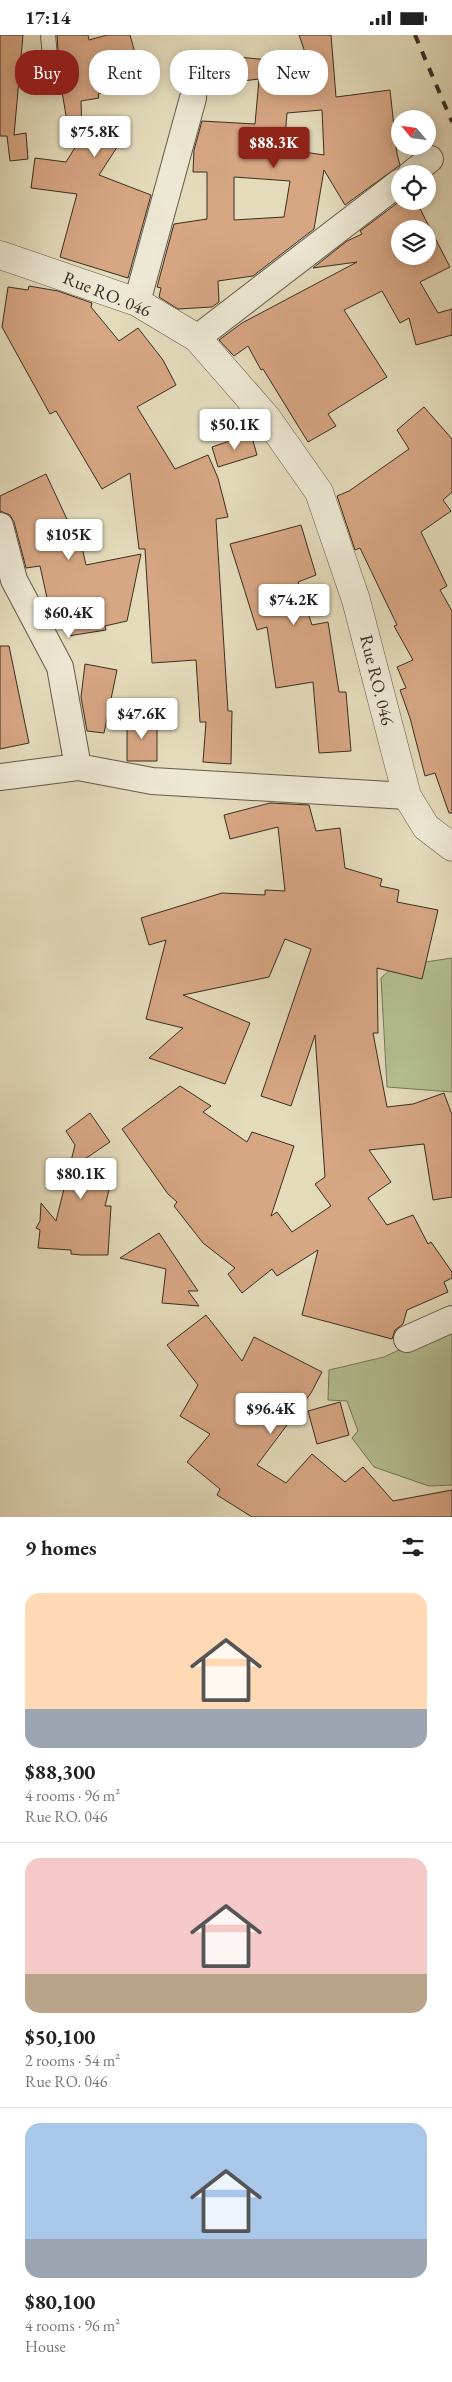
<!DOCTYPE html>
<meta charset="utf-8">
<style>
body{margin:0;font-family:"EB Garamond",serif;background:#f2f2f2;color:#222;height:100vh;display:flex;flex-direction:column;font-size:19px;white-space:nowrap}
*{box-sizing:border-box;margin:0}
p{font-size:16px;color:#767676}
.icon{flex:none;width:28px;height:28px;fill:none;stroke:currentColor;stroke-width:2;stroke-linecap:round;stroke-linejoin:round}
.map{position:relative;height:1482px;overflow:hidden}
.sheet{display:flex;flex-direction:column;background:#fff;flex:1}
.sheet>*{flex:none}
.top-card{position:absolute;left:15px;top:15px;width:422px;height:45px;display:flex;gap:10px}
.needle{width:32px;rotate:299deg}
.controls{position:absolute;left:391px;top:75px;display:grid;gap:10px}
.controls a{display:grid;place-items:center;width:45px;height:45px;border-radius:50%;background:#fff;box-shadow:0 2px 12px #0003;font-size:25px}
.price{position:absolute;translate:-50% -42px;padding:0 11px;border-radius:5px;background:#fff;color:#222;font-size:16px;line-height:32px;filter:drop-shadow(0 1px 2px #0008)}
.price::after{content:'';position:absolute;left:50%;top:30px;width:15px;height:11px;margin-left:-8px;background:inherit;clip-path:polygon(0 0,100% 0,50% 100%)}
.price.on{background:#8f2418;color:#fff}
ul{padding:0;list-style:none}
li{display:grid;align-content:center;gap:10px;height:265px;padding:0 25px}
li+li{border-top:1px solid #e0e0e0}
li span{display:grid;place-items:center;height:155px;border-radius:15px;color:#555}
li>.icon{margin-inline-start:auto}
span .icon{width:90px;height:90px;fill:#fffc;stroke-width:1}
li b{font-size:21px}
h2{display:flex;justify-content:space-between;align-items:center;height:60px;padding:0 25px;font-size:21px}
.chip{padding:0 18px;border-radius:20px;background:#fff;box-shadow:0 2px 12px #0003;font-size:18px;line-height:45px}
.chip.on{background:#8f2418;color:#fff}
.status{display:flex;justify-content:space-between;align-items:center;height:35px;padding:0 25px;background:#fff;direction:ltr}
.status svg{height:14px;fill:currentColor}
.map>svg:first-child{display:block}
</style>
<div class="status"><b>17:14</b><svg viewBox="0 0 49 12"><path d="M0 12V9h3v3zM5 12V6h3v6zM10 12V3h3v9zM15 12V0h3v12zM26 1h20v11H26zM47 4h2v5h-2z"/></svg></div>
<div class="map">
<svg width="452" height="1482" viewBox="0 0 452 1482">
<rect width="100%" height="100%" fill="#e4dbbb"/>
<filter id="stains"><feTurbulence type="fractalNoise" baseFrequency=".004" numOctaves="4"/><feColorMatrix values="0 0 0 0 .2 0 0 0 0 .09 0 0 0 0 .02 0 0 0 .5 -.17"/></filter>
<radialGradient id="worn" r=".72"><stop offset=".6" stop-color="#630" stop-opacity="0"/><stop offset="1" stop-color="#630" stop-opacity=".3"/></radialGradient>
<path fill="#b4c091" stroke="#76775a" d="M452 923V1057L387 1052 381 943 393 932Z
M452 1290V1450L429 1451 374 1432 352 1403 358 1396 347 1366 328 1365 329 1335 384 1322Z"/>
<path fill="#d7a683" stroke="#382e24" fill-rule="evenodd" d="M0 0H23L14 100 26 98 28 124 10 126 7 101H0Z
M57 0H88L89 5 107 0H130L143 46 98 59 99 63 81 66 82 101 91 87 121 106 99 140 151 160 128 243 60 222 77 159 31 153 35 123 66 127 81 103 70 104 60 45Z
M299 0H331L336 62 390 55 397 119 400 130 345 170 324 135 314 194 253 241 218 246 219 267 212 272 178 274 159 262 161 253 157 252 174 189 207 184V137H193L194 115 202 86 255 89 259 44 202 51 198 18 309 29ZM322 75 324 120 284 114 287 78ZM234 142 290 146 284 182 234 185Z
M400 166H416L450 232 420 247 438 278 452 274V300L416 310 409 283 400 288 382 256 344 275 387 342 328 379 336 391 308 407 263 334 261 335 248 311 234 321 219 305 242 288 357 227 313 233 347 206 362 199 360 196ZM400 194H428V221H400Z
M29 251 58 256 92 268 91 272 119 306 138 293 163 325 176 350 137 372 175 434 208 420 218 443 228 482 216 484 228 676H232L231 729 203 727 206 687H200L196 625 152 628 145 514H139L130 438 102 454 56 376 50 379 2 292 8 252 28 255Z
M424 372 452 404V457L443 465 451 476 421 497 447 551 440 555 452 576V778H449L435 738 425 741 410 683 400 655 406 653 397 632 413 625 394 591 397 590 360 513 355 515 337 461 349 456 409 414 397 395Z
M251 399 257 420 218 432 212 412Z
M46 439 72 495 78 494 86 530 141 519 127 586 105 591 106 595 68 601 63 570 49 572 40 531 26 533 14 487 10 480 0 476V461Z
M301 490 316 540 298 547 312 590 328 587 339 657H346L351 716 319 718 313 647 276 653 267 592 257 595 230 509Z
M0 611H9L29 708 0 714Z
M85 629 117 635 104 698 87 696 81 662Z
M127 684H157V726H127Z
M270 768 309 770 316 796 340 793 345 833 382 844 380 851 399 855 397 867 438 875 422 944 377 933 378 998H373L387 1072 413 1069 444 1058 452 1080V1162L433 1165 424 1109 369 1115 391 1147 368 1163 387 1190 413 1180 428 1209 431 1207 452 1237V1243L444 1247 448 1257 407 1275 403 1289 395 1295 392 1304 302 1280 318 1215 277 1241 272 1234 242 1258 228 1239 235 1233 203 1208 174 1171 177 1167 168 1159 122 1094 180 1051 211 1071 203 1077 247 1107 252 1097 294 1111 271 1181 277 1177 292 1197 331 1171 315 1149 325 1142 315 1000 291 1071 261 1061 311 914 285 904 269 942 183 960 250 988 225 1049 149 1023 183 993 146 984 166 905 149 910 141 883 222 858 265 860V855L285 856 278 792 230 804 224 780Z
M90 1078 110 1107 76 1130 113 1139 105 1171H111L108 1220H81L71 1219V1215L38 1213 40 1195 36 1193 40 1186 41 1168 56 1186 75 1110 66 1096Z
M159 1198 198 1256H188L199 1271 162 1268 166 1234 120 1223Z
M206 1280 242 1326 254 1302 322 1337 311 1358 257 1430 286 1448 312 1419 345 1447 363 1432 393 1466 452 1455V1482H252L217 1460 220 1454 187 1427 210 1399 180 1381 198 1350 167 1310Z
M340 1367 349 1400 317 1409 308 1376Z"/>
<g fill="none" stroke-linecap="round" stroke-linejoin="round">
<g stroke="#63594a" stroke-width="16">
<path id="service" d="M48 0 52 43"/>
</g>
<g stroke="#63594a" stroke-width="28">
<path id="minor" d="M411 139 430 124
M137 267 193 63
M197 303 400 147
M0 491 14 545 60 632 78 732
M0 742 78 732 152 746 407 761
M407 1304 452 1284"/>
</g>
<g stroke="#63594a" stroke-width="29">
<path id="tertiary" d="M0 220 137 267 197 303 267 383 319 457 356 565 407 761 426 792 452 812"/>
</g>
<use href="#service" stroke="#ede8d3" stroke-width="14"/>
<use href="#minor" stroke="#ede8d3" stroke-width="26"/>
<use href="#tertiary" stroke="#ede8d3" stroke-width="28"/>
<path stroke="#382e24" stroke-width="4" stroke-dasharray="9 9" stroke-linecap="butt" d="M415 0 452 87"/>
</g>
<g text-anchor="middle" stroke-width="4" stroke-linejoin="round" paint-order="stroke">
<g font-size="18" fill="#382e24" stroke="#ede8d3">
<text transform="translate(107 259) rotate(22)" y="6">Rue RO. 046</text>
<text transform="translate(377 645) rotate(76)" y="6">Rue RO. 046</text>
</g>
</g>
<rect width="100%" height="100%" filter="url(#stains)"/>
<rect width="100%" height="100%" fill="url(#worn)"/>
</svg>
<div class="controls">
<a><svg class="needle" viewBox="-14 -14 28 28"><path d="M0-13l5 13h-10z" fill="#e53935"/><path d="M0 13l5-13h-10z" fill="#767676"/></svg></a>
<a><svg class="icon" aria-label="locate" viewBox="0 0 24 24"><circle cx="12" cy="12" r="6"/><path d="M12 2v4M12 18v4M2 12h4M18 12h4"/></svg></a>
<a><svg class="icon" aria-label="layers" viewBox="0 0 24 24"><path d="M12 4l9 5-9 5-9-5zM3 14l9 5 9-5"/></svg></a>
</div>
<b class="price" style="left:95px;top:123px">$75.8K</b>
<b class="price on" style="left:274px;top:134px">$88.3K</b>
<b class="price" style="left:235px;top:416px">$50.1K</b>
<b class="price" style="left:69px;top:526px">$105K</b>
<b class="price" style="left:294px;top:591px">$74.2K</b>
<b class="price" style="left:69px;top:604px">$60.4K</b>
<b class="price" style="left:142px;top:705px">$47.6K</b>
<b class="price" style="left:81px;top:1165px">$80.1K</b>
<b class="price" style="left:271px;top:1400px">$96.4K</b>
<div class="top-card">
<a class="chip on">Buy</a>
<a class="chip">Rent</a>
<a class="chip">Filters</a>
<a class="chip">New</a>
</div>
</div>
<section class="sheet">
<h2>9 homes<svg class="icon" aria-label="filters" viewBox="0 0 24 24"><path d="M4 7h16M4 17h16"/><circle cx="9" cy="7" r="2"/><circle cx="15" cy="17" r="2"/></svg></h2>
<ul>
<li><span style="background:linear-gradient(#ffd9b3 75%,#9aa5b1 0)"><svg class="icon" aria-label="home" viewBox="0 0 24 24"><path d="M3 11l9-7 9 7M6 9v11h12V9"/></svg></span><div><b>$88,300</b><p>4 rooms · 96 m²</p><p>Rue RO. 046</p></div></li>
<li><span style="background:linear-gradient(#f6c9c9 75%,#b9a48a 0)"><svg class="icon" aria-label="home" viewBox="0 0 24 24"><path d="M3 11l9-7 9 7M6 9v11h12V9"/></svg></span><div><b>$50,100</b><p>2 rooms · 54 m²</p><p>Rue RO. 046</p></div></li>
<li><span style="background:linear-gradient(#a9c7e8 75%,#9aa5b1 0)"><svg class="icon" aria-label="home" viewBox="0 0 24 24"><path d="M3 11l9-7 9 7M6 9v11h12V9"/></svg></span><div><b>$80,100</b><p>4 rooms · 96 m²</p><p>House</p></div></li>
</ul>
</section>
